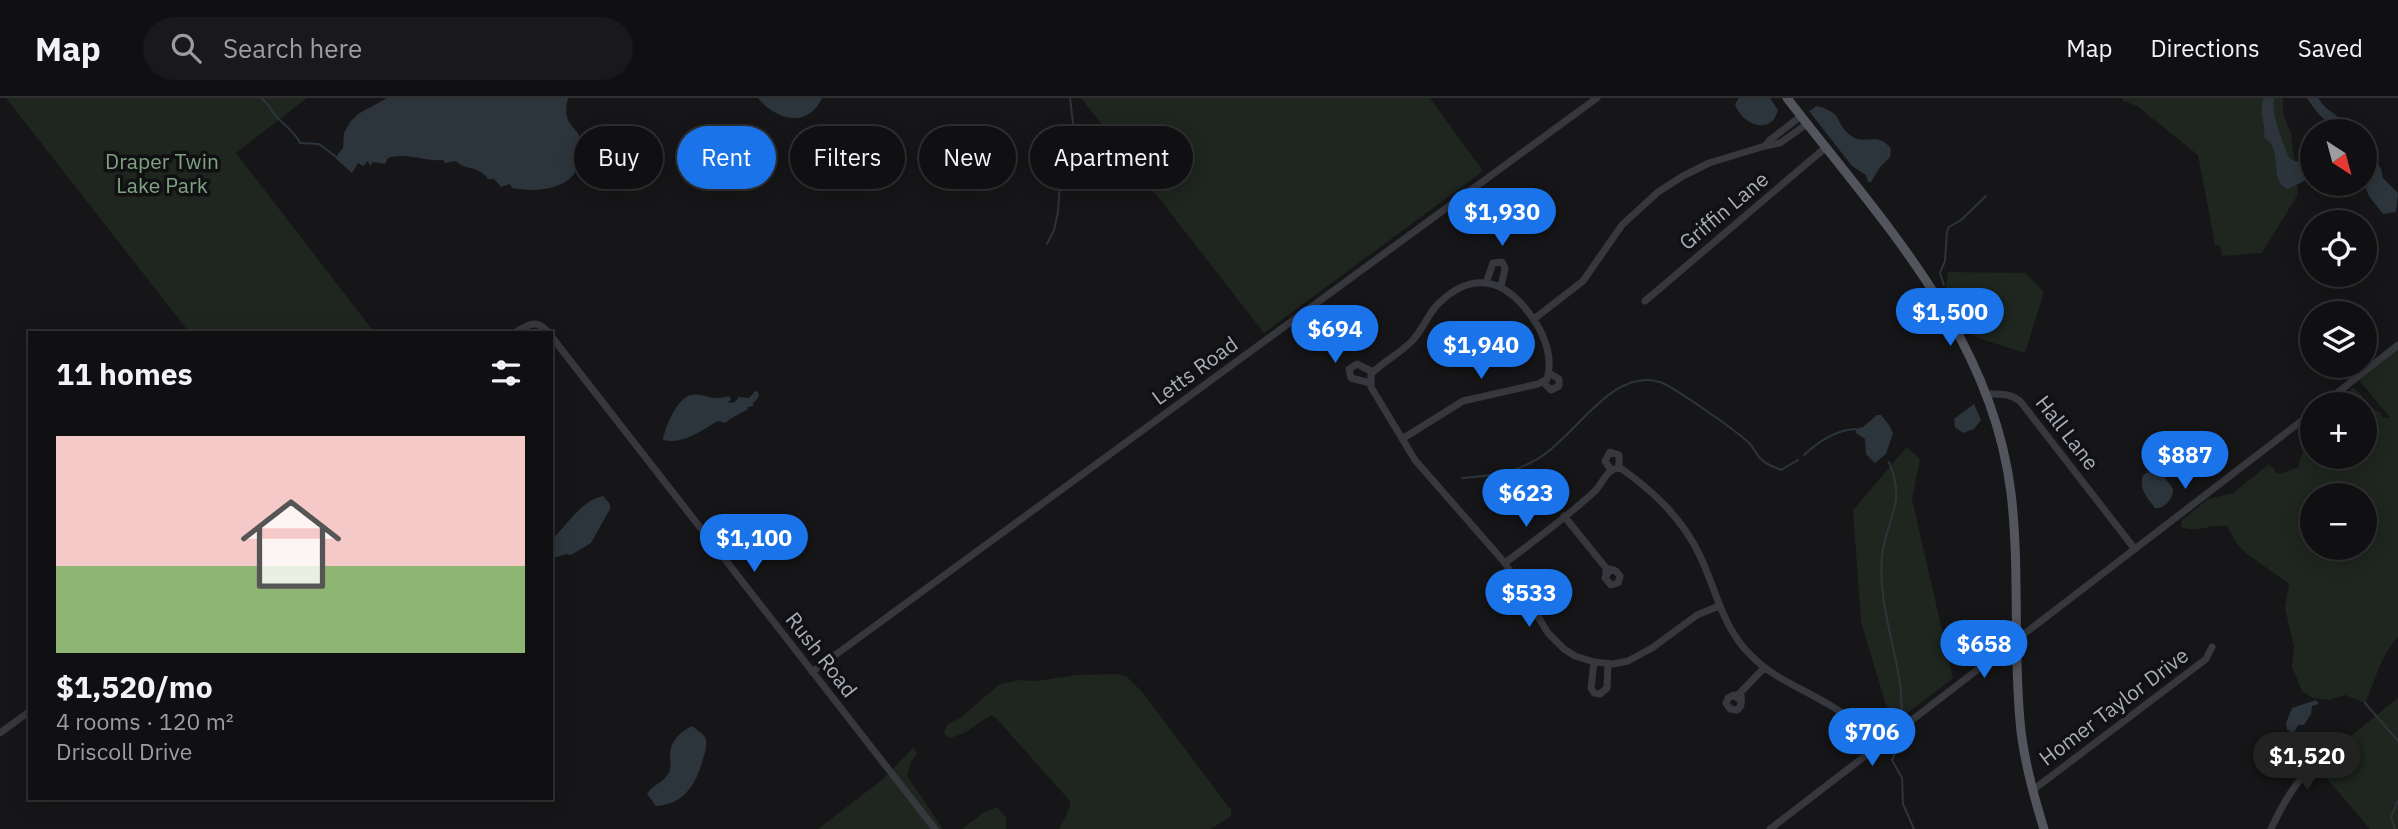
<!DOCTYPE html>
<meta charset="utf-8">
<style>
body{margin:0;font-family:"IBM Plex Sans",sans-serif;background:#19191b;color:#f1f3f6;height:100vh;display:flex;flex-direction:column;font-size:26px;white-space:nowrap}
*{box-sizing:border-box;margin:0}
p{font-size:23px;color:#9c9d9f}
.icon{flex:none;width:38px;height:38px;fill:none;stroke:currentColor;stroke-width:2;stroke-linecap:round;stroke-linejoin:round}
.map{position:relative;flex:1;overflow:hidden}
.panel{position:absolute;left:28px;top:233px;width:525px;height:469px;display:flex;flex-direction:column;background:#101012;border-radius:0px;box-shadow:0 4px 18px #0003,0 0 0 2px #303032}
.panel>*{flex:none}
.banner{position:absolute;left:574px;top:28px;width:665px;height:63px;display:flex;gap:14px}
.needle{width:46px;rotate:144deg}
.buttons{position:absolute;left:2300px;top:21px;display:grid;gap:14px}
.buttons a{display:grid;place-items:center;width:77px;height:77px;border-radius:50%;background:#101012;box-shadow:0 4px 18px #0003,0 0 0 2px #303032;font-size:35px}
.price{position:absolute;translate:-50% -60px;padding:0 16px;border-radius:24px;background:#1a73e8;color:#fff;font-size:23px;line-height:46px;filter:drop-shadow(0 2px 4px #0008)}
.price::after{content:'';position:absolute;left:50%;top:42px;width:21px;height:16px;margin-left:-10px;background:inherit;clip-path:polygon(0 0,100% 0,50% 100%)}
.price.current{background:#222;color:#fff}
ul{padding:0;list-style:none}
li{display:grid;align-content:center;gap:14px;height:371px;padding:0 28px}
li+li{border-top:2px solid #303032}
li span{display:grid;place-items:center;height:217px;border-radius:0px;color:#555}
li>.icon{margin-inline-start:auto}
span .icon{width:126px;height:126px;fill:#fffc;stroke-width:1}
li b{font-size:30px}
h2{display:flex;justify-content:space-between;align-items:center;height:84px;padding:0 28px;font-size:30px}
.chip{padding:0 24px;border-radius:32px;background:#101012;box-shadow:0 4px 18px #0003,0 0 0 2px #303032;font-size:24px;line-height:63px}
.chip.current{background:#1a73e8;color:#fff}
header{display:flex;align-items:center;gap:42px;box-sizing:border-box;height:98px;padding:0 35px;background:#101012;border-bottom:2px solid #303032}
header strong{font-size:33px}
nav{display:flex;gap:38px;margin-inline-start:auto;font-size:24px}
.search{width:490px;height:63px;background:#19191b;display:flex;align-items:center;gap:18px;box-sizing:border-box;padding:0 24px;border-radius:38px;color:#9c9d9f;font-size:26px}
.map>svg:first-child{display:block}
</style>
<header>
<strong>Map</strong>
<div class="search"><svg class="icon" aria-label="search" viewBox="0 0 24 24"><circle cx="10" cy="10" r="6"/><path d="M15 15l6 6"/></svg>Search here</div>
<nav><a>Map</a><a>Directions</a><a>Saved</a></nav>
</header>
<div class="map">
<svg width="2398" height="731" viewBox="0 0 2398 731">
<rect width="100%" height="100%" fill="#161618"/>
<path fill="#1e261f" fill-rule="evenodd" d="M6 0H307L236 55 374 234H189Z
M1081 0H1430L1483 73 1264 235Z
M2122 0H2283V16L2291 36 2298 96 2262 155 2222 158 2220 148 2215 147 2198 57 2137 8 2123 3Z
M1948 174 2026 175 2044 194 2025 255 1975 239 1945 196Z
M2398 250V539C2380 558 2376 582 2365 605L2345 597 2329 602 2313 600 2302 593 2292 569 2294 549 2285 510 2289 486 2247 456 2238 447 2227 428C2208 426 2199 435 2181 429L2182 422 2208 401 2233 395 2268 367 2273 369 2276 375H2283L2298 369 2303 353 2300 346C2302 339 2305 335 2312 331V359H2364V306H2334L2353 290C2364 296 2365 308 2381 315L2383 320H2390L2358 281ZM2312 397H2364V450H2312Z
M1907 349 1920 361 1912 401 1953 580 1892 627 1861 524 1853 412Z
M1116 576 1126 578 1143 595 1231 712V718L1211 731H1059L1070 709V703L996 620 991 617 966 634 951 640 946 638 944 634 947 627 960 620 1000 586 1019 582 1036 583 1077 577Z
M2398 600V731H2370L2315 667Z
M914 649 917 656 911 664 907 678 943 731H818L883 681Z
M997 709 1006 720V731H962L983 715Z"/>
<path fill="#2c353c" d="M387 0H568C560 29 580 28 584 49 586 59 581 66 576 73 564 93 533 94 512 90L510 86 501 89 494 81H488C479 67 465 73 456 63L445 65 443 62C423 64 409 54 388 60L385 66 373 64 370 68 368 63 363 68 358 65 352 75 335 60 343 50 344 35 350 24 358 16Z
M758 0H822C808 31 776 22 758 0Z
M1739 0H1770L1778 12C1771 39 1741 26 1735 6Z
M2264 0H2274C2270 13 2284 49 2290 61L2299 64 2312 63V79L2288 91C2267 83 2285 53 2264 39 2266 25 2258 13 2264 0Z
M2307 0H2318L2325 9 2356 33C2332 33 2319 19 2307 0Z
M1817 8C1844 15 1834 24 1850 37 1864 49 1878 32 1891 51L1890 59 1880 69 1871 84H1868L1866 77 1852 68 1809 13Z
M2364 43 2381 71 2383 80 2398 95 2396 114 2383 116 2369 98 2364 86Z
M755 293 758 294 759 298 754 305 753 304V308L747 309 748 311C740 316 732 319 725 325L718 323C702 332 683 347 663 342 665 330 676 301 691 297 703 294 712 304 729 298L731 301 728 305 735 304 739 299 749 300Z
M1974 306 1981 322 1974 331 1963 335 1955 329 1954 321Z
M1877 317H1881L1889 327 1893 335 1886 356 1875 365 1866 356 1865 341 1856 335 1855 331 1863 329Z
M2154 371 2160 373 2173 391C2173 401 2165 411 2155 410 2147 399 2139 392 2143 377Z
M603 398 610 406V411L591 445 571 457 566 456 551 461V442C568 427 580 403 603 398Z
M2316 602 2319 606 2312 608 2311 616 2304 627H2298L2294 635 2287 632 2286 625 2292 610Z
M692 628C696 631 702 635 705 639 708 646 705 654 703 661 696 686 685 706 656 708L647 696C653 686 663 685 668 676 672 670 670 666 670 659 669 644 680 634 692 628Z"/>
<g fill="none" stroke-linecap="round" stroke-linejoin="round">
<path stroke="#2c353c" stroke-width="2" d="M261 0C269 7 267 5 272 13 280 26 294 31 300 45L319 46 335 58
M1047 146 1054 132 1058 114 1061 67 1074 34 1070 0
M1944 187 1940 175 1945 163 1947 133 1949 129 1961 122 1986 98
M1804 357C1818 344 1835 332 1855 331
M1889 364C1907 406 1886 421 1882 458 1878 502 1894 544 1900 586 1902 598 1901 611 1902 624
M1462 380C1493 377 1511 377 1539 360 1576 338 1612 269 1660 284 1674 289 1738 334 1749 345 1754 350 1757 358 1762 362 1767 367 1775 369 1781 372L1798 362
M2365 605 2398 643
M1902 635 1901 642 1892 662 1902 680 1903 706 1914 731
M2395 731 2391 719 2398 703"/>
<path stroke="#37383d" stroke-width="7" d="M1765 48 1770 42 1801 18
M1486 185 1493 165 1502 164 1505 170 1501 189
M1645 203 1825 50
M1534 221 1583 183 1622 127 1658 94 1683 78 1709 65 1765 48 1780 45 1807 26
M516 234C530 226 536 221 548 234
M551 238 935 731
M1543 284 1551 292 1559 288V281L1549 275
M1370 285 1351 280 1349 271 1357 266 1373 274
M1987 296C2000 296 2009 295 2020 303L2134 450
M2323 306 2398 247
M1402 341 1463 303 1538 286 1547 281C1554 258 1543 233 1529 215 1503 180 1471 173 1438 206 1428 216 1423 231 1413 242 1401 255 1384 263 1371 276V289L1415 362 1505 465 1548 535 1564 551 1575 558 1594 564 1613 566 1628 563 1652 550 1697 517 1719 508
M1611 372 1605 363 1610 354 1619 357V370
M1564 418 1606 470V477
M1505 465C1535 442 1567 419 1595 393 1603 385 1608 367 1622 371 1654 394 1683 421 1700 458 1715 489 1721 523 1744 550 1772 583 1808 591 1842 615 1856 624 1866 636 1877 649
M1606 470 1616 473 1620 478 1618 485 1611 487 1605 480 1609 473 1614 472
M1594 564 1591 590 1594 595 1600 596 1607 590 1608 566
M812 574 1597 0
M1741 595C1741 602 1743 608 1737 612L1730 611 1726 605 1728 600 1734 597 1741 603
M1738 597 1764 570
M0 635 30 613
M2033 692 2206 561 2212 549
M1770 731 2312 315
M2271 731C2288 694 2302 676 2332 648"/>
<path stroke="#53555c" stroke-width="9" d="M1787 0C1880 121 1992 237 2011 395 2020 471 2013 547 2020 623 2023 660 2033 696 2044 731"/>
</g>
<g text-anchor="middle" stroke-width="7" stroke-linejoin="round" paint-order="stroke">
<g font-size="21" fill="#7fa381" stroke="#111113">
<text x="162" y="71">Draper Twin<tspan x="162" dy="24">Lake Park</tspan></text>
</g>
<g font-size="21" fill="#a8adb8" stroke="#111113">
<text transform="translate(1724 113) rotate(-40)" y="7">Griffin Lane</text>
<text transform="translate(1195 273) rotate(-36)" y="7">Letts Road</text>
<text transform="translate(2067 335) rotate(52)" y="7">Hall Lane</text>
<text transform="translate(821 557) rotate(52)" y="7">Rush Road</text>
<text transform="translate(2114 609) rotate(-37)" y="7">Homer Taylor Drive</text>
</g>
</g>
</svg>
<div class="buttons">
<a><svg class="needle" viewBox="-14 -14 28 28"><path d="M0-13l5 13h-10z" fill="#e53935"/><path d="M0 13l5-13h-10z" fill="#9c9d9f"/></svg></a>
<a><svg class="icon" aria-label="locate" viewBox="0 0 24 24"><circle cx="12" cy="12" r="6"/><path d="M12 2v4M12 18v4M2 12h4M18 12h4"/></svg></a>
<a><svg class="icon" aria-label="layers" viewBox="0 0 24 24"><path d="M12 4l9 5-9 5-9-5zM3 14l9 5 9-5"/></svg></a>
<a>+</a>
<a>−</a>
</div>
<b class="price" style="left:1502px;top:150px">$1,930</b>
<b class="price" style="left:1950px;top:250px">$1,500</b>
<b class="price" style="left:1335px;top:267px">$694</b>
<b class="price" style="left:1481px;top:283px">$1,940</b>
<b class="price" style="left:2185px;top:393px">$887</b>
<b class="price" style="left:1526px;top:431px">$623</b>
<b class="price" style="left:754px;top:476px">$1,100</b>
<b class="price" style="left:1529px;top:531px">$533</b>
<b class="price" style="left:1984px;top:582px">$658</b>
<b class="price" style="left:1872px;top:670px">$706</b>
<b class="price current" style="left:2307px;top:694px">$1,520</b>
<div class="banner">
<a class="chip">Buy</a>
<a class="chip current">Rent</a>
<a class="chip">Filters</a>
<a class="chip">New</a>
<a class="chip">Apartment</a>
</div>
<section class="panel">
<h2>11 homes<svg class="icon" aria-label="filters" viewBox="0 0 24 24"><path d="M4 7h16M4 17h16"/><circle cx="9" cy="7" r="2"/><circle cx="15" cy="17" r="2"/></svg></h2>
<ul>
<li><span style="background:linear-gradient(#f6c9c9 60%,#8fb573 0)"><svg class="icon" aria-label="home" viewBox="0 0 24 24"><path d="M3 11l9-7 9 7M6 9v11h12V9"/></svg></span><div><b>$1,520/mo</b><p>4 rooms · 120 m²</p><p>Driscoll Drive</p></div></li>
</ul>
</section>
</div>
